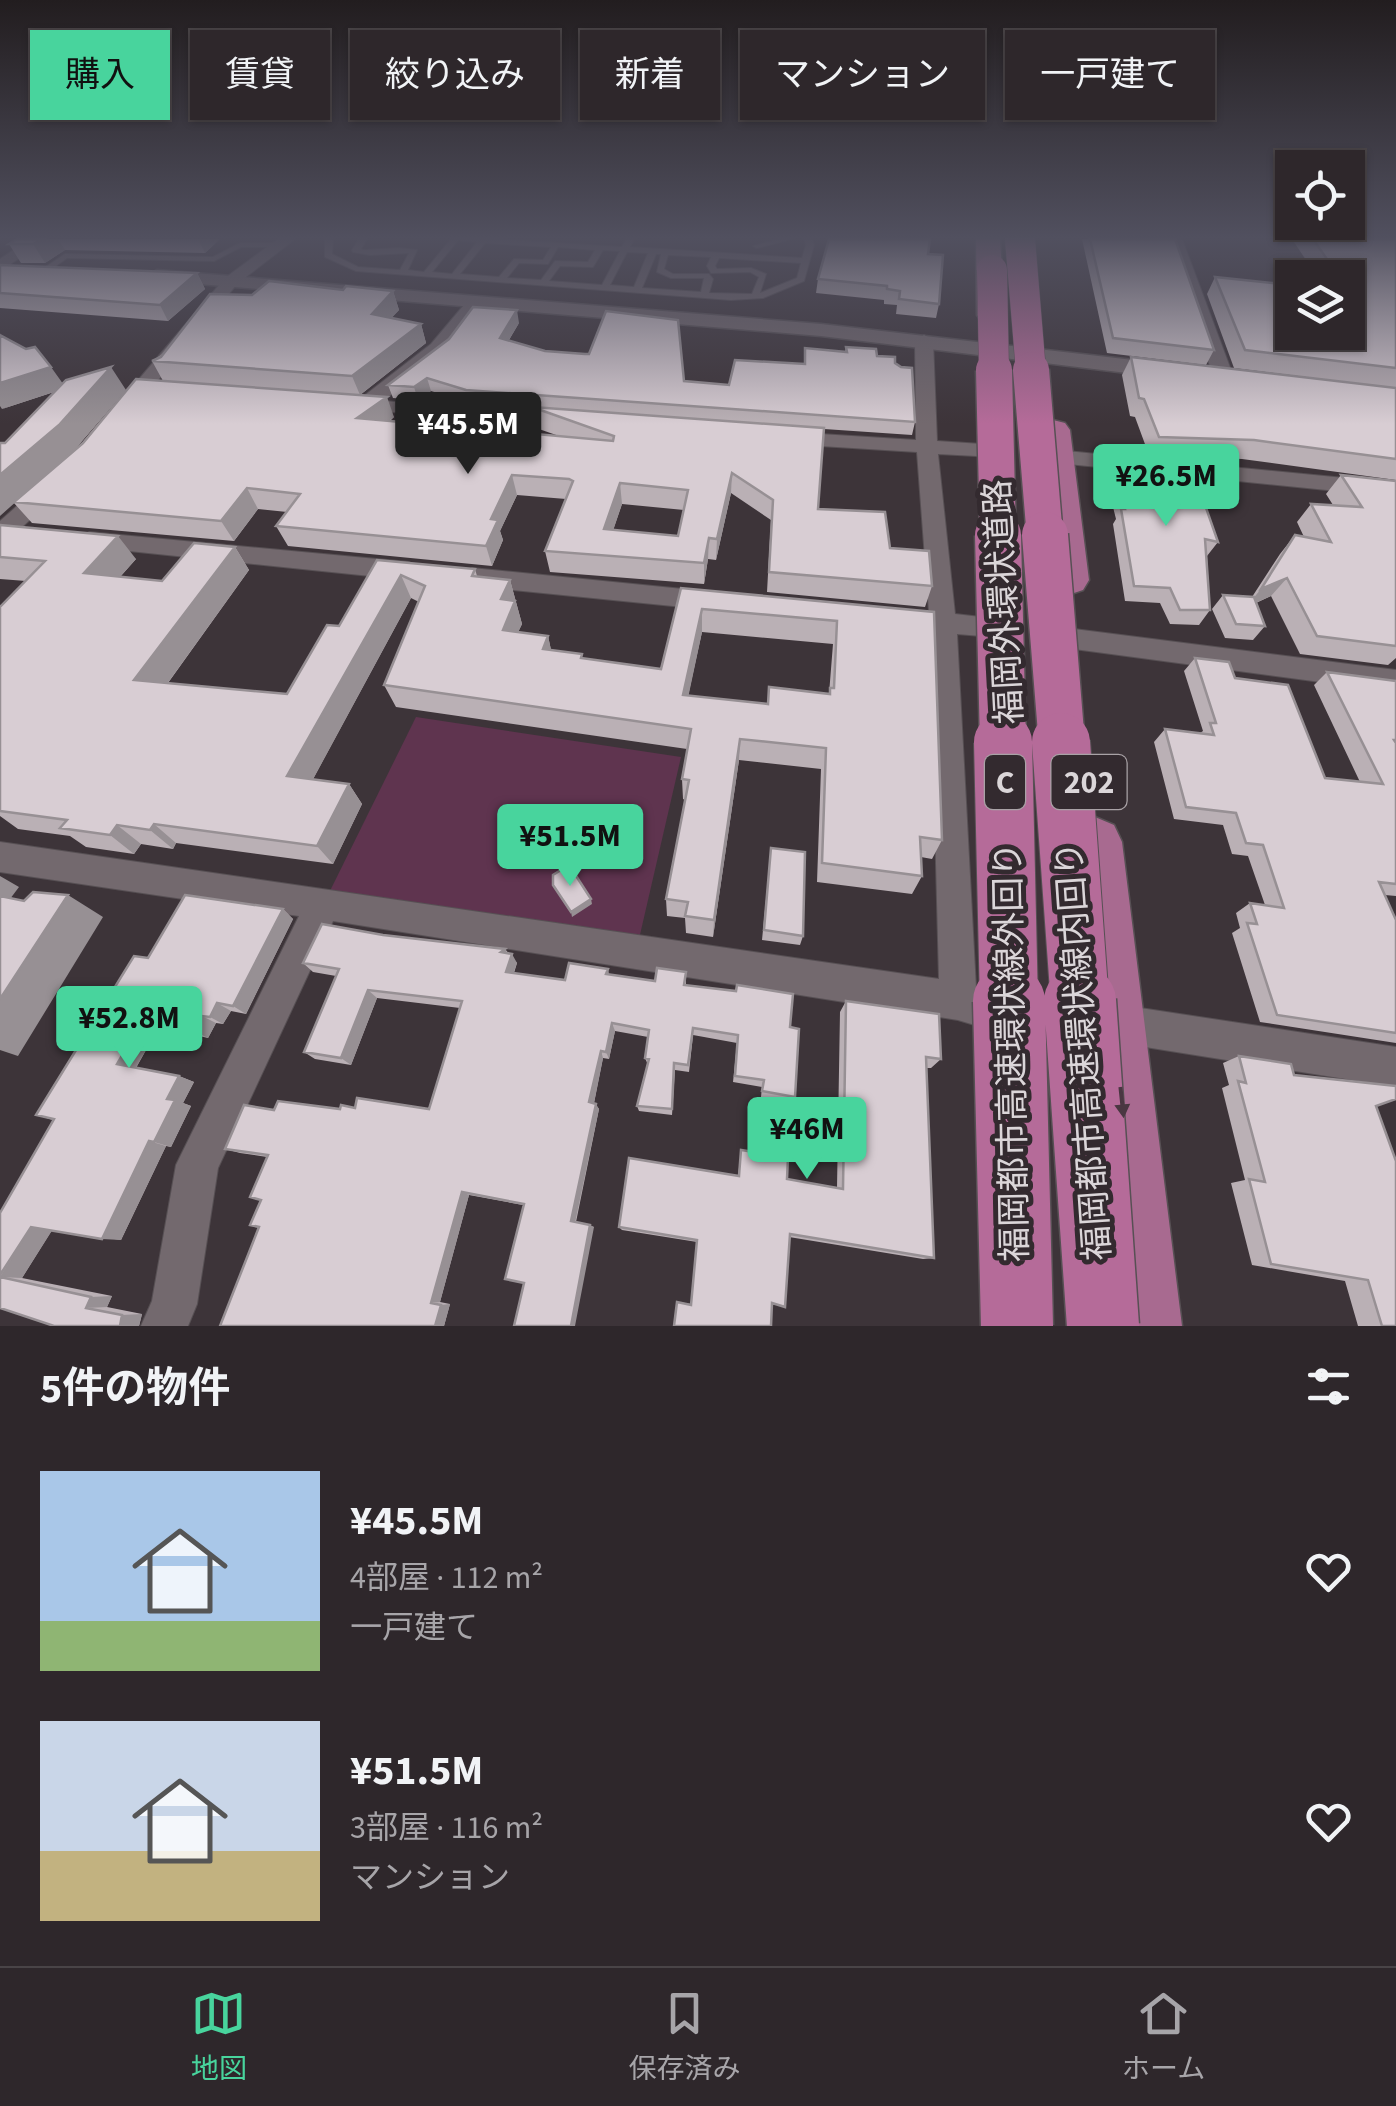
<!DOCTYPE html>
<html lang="ja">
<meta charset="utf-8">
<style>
body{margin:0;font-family:"Source Sans 3","Noto Sans JP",sans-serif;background:#3a3337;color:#f1f3f6;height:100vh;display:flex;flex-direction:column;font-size:38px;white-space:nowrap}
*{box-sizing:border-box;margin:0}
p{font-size:32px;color:#a7a5a9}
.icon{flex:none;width:55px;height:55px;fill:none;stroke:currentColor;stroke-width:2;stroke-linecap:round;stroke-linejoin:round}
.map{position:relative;height:1326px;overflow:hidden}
.details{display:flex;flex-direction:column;background:#2e272b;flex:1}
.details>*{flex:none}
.hud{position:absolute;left:30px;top:30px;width:1338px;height:90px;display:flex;gap:20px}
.tools{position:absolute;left:1275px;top:150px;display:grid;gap:20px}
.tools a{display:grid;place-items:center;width:90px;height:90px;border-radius:0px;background:#2e272b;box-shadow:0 2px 8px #0004,0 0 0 2px #494447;font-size:50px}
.price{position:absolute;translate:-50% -85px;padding:0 22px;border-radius:10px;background:#48d49d;color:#111;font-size:32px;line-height:65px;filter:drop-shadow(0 2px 5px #0008)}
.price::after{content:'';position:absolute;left:50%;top:60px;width:30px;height:22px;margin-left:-15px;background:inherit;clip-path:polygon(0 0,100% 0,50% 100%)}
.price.on{background:#222;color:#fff}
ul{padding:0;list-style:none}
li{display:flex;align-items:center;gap:30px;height:250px;padding:0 40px}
li span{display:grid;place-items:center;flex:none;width:280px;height:200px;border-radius:0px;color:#555}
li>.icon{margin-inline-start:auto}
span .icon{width:120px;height:120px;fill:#fffc;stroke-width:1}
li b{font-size:42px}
h2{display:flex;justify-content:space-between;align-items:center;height:120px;padding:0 40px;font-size:42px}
.pill{padding:0 35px;border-radius:0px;background:#2e272b;box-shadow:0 2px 8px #0004,0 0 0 2px #494447;font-size:35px;line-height:90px}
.pill.on{background:#48d49d;color:#111}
.tabs{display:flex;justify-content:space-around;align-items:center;height:140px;border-top:2px solid #494447;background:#2e272b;font-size:28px;color:#a7a5a9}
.tabs a{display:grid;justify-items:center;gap:5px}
.tabs .on{color:#48d49d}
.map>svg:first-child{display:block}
</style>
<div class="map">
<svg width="1396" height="1326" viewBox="0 0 1396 1326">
<rect width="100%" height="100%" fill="#3d3439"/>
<path fill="#5f344f" d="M416 717 681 757 636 952 324 903Z"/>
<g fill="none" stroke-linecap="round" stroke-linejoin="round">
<g stroke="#575054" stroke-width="2">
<path id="service" d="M325 239H333L332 254 358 267 400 270 409 253 370 255 353 252 352 250 359 239H367L361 249 364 250 399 248 417 250 408 270 424 272 451 239H459L432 272 452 274 477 242 463 241 459 239H494L622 247 626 239H634L630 247 802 258 806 245 804 239H812L814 245 804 281 763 298 731 300 356 271 325 257ZM485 243 551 247 543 260 514 259 499 277 460 274ZM558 247 595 250 588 262 555 261 541 280 507 278 519 263 548 264ZM603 250 620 251 602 285 549 281 560 266 593 267ZM627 252 648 253 634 287 610 285ZM656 254H661L657 272 671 278H704L701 292 642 288ZM668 255 711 257 707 266 711 273 750 272 759 277 752 294 709 293 713 279 709 274H673L664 269ZM719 258 801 263 797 278 760 293 766 274 751 268 717 269 715 266Z
M779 239H792L757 248 753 246Z
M240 243H278L282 245 278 247H241L214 261 67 258 45 274 38 272 65 254 213 257Z"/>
</g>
<g stroke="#575054" stroke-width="2">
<path id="minor" d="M30 239H48L0 271V259Z
M278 239H295L237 284 131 413H117V405L225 278Z
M1167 239H1182L1234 378 1231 382H1217L1214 378Z
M475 298 484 303 445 352 383 401 571 415 578 417 581 421 578 425 348 409V401L360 399 431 344 469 299Z
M924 335 933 340 937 441 996 445 1007 451 996 457 938 454 955 614 1015 621 1019 628 1015 635 1006 638 957 634 976 988 1021 1003 1027 1016 1021 1029 1008 1035 958 1020 333 921 218 1168 197 1304 188 1326H141L152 1301 176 1165 299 916 0 872V842L939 979 930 631 891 626 887 619 891 612H929L917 452 788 444 777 438 788 432 916 440 915 340Z
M1056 450 1396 483V497L1048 462 1045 457 1048 452Z
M51 481 59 483 62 488 59 493 8 540 0 542V521L43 483Z
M89 532 409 562 421 571 409 580 81 546 77 540Z
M472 568 713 592 722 594 726 601 722 608 713 610 472 586 459 577Z
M1074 629 1396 670V692L1074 649 1065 646 1061 639 1065 632Z
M1114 1004 1396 1047V1087L1114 1042 1101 1036 1095 1023 1101 1010Z"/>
</g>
<g stroke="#575054" stroke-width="3">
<path id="tertiary" d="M157 270 821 324 1168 364 1179 371 1168 378 821 336 150 280 147 276Z"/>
</g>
<g stroke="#575054" stroke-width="3">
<path id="trunk" d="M976 239H1000L1005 315 1001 321H981L977 315Z
M1053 420 1065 423 1070 430 1089 580 1083 590 1068 595 1053 590 1047 580 1036 430 1041 423Z
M1095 817 1114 825 1122 842 1182 1326H1106L1068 842 1076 825Z"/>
</g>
<use href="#service" fill="#73696e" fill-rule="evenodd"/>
<use href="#minor" fill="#73696e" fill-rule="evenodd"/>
<use href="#tertiary" fill="#73696e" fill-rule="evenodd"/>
<use href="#trunk" fill="#a86a90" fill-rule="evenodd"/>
<g stroke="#575054" stroke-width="31" stroke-linecap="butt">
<path id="motorway-bridge-far4" d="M1020 239 1031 372
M992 270 994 372"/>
</g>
<g stroke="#575054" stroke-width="39" stroke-linecap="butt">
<path id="motorway-bridge-far3" d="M994 370 998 538
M1031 370 1045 538"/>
</g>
<g stroke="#575054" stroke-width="49" stroke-linecap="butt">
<path id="motorway-bridge-far2" d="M998 535 1003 745
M1045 535 1062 745"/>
</g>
<g stroke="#575054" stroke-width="60" stroke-linecap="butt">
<path id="motorway-bridge-far1" d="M1003 742 1009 1004
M1061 742 1080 1004"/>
</g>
<g stroke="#575054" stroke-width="75" stroke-linecap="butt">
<path id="motorway-bridge" d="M1009 1001 1017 1326
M1080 1001 1103 1326"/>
</g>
<use href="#motorway-bridge-far4" stroke="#b56b99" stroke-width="30"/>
<use href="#motorway-bridge-far3" stroke="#b56b99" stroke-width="36"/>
<use href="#motorway-bridge-far2" stroke="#b56b99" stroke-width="46"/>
<use href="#motorway-bridge-far1" stroke="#b56b99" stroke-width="58"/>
<use href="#motorway-bridge" stroke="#b56b99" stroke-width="72"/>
</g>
<path fill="#bab0b5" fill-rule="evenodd" d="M17 239H273H220L205 253 65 250 45 263H21L9 244Z
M1082 239H1175L1214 350 1206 365 1107 353Z
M1292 239H1396V388L1234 368 1207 294 1215 277 1348 332V278H1318Z
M928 254 939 304 936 318 896 314 897 305 884 304V300L816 293 818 279Z
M0 265 197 273 205 289 168 321 0 308Z
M343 290 393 291 399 310 391 318 421 324 426 343 360 395 394 417 390 421 559 436 536 428 532 408 469 403 431 391 418 400 393 398 388 385 519 323 509 340 545 351 684 381 729 385 804 364 805 348 845 352 846 347 895 363 915 422 912 435 824 429 818 509 890 548 932 586 925 607 767 592 771 520 731 493 716 560 708 559 704 584 550 572 545 551 566 499 517 495 500 531 503 540 492 566 288 546 276 526 287 512 258 509 234 541 32 523 14 503 5 443 54 392 2 409 62 384 126 390 76 448 163 381 152 361 252 295ZM622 504 684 510 678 536 613 530Z
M1131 357 1396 388V480L1242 459 1149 455 1135 417 1130 416 1122 375Z
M1112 457 1218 542 1207 556 1210 610 1199 625 1170 624 1160 603 1125 601 1113 524 1116 519 1104 471Z
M1341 475 1396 481V658L1388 665 1300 654 1271 596 1256 603 1265 626 1253 640 1225 638 1212 609 1223 595 1252 597 1280 554 1295 535 1304 537 1297 522 1311 504 1333 505 1326 494Z
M0 525 136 559 120 577 162 581 235 547 249 570 168 683 287 694 339 626 377 560 475 569 477 576 510 580 522 624 518 632 548 636 551 650 583 658 661 669 681 588 934 612 942 840 932 859 921 857 922 876 912 894 817 882 821 769 739 760 713 937 686 933 685 918 667 916 666 899 685 800 683 799 682 779 687 749 396 707 384 685 419 602 411 598 313 779 349 784 362 804 333 864 176 843 173 849 141 844 134 854 86 847 70 836 18 829 0 816V796L26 581 0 579ZM702 632 833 644 829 694 768 704 688 696Z
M1195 658 1235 678 1325 778 1360 782 1314 685 1327 672 1396 681V896L1385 895 1396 920V1043L1260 1022 1232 933 1240 928 1236 913 1250 903 1265 905 1248 856 1232 854 1223 825 1174 819 1154 742 1165 729 1200 733 1203 731 1184 671Z
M771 848 803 936 800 945 762 940Z
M283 909 293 919 246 1014 231 1011 223 1024 216 1023 208 1038 159 1027 136 1068 179 1076 194 1082 183 1103 191 1106 171 1147 166 1146 121 1240 52 1230 22 1278 112 1296 107 1307 142 1314 139 1326H44H53L0 1308V1213L53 1120 36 1115 148 958Z
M383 935 505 949 517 963 514 973 565 980 608 969 609 975 655 981 686 972V985L790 1027 795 1097 792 1102 761 1097 762 1087 733 1082 737 1043 693 1035 689 1072 675 1070 672 1115 639 1111 637 1106 648 1065 645 1058 648 1037 615 1031 609 1059 603 1058 594 1103 599 1109 576 1222 594 1227 524 1283 523 1205 469 1195 440 1302 450 1304 444 1326 259 1227 267 1157 240 1153 225 1149 274 1110 340 1109 355 1108 429 1109 460 1008 377 998 351 1065 315 1059 304 1052 336 976 313 972 303 963Z
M846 1001 941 1059 931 1068H926L934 1258 923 1259 789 1237 772 1303 771 1326 677 1302 691 1304 697 1242 622 1230 619 1227 738 1176 741 1150 787 1179 837 1188 840 1012Z
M1239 1056 1376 1106 1396 1326H1358L1345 1281 1252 1265 1231 1183 1245 1180 1222 1088 1229 1085 1223 1063Z"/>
<path fill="#979094" d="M42 239H58L65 250 45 263 33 244Z
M198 239H220L205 253Z
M197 273 205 289 168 321 160 305Z
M393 291 399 310 378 333 372 314Z
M517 310 519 323 503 350 500 338Z
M421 324 426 343 360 395 352 376Z
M51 367 66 388 2 409 0 406V383Z
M111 367 126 390 76 448 0 516V475Z
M427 378 431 391 418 400 414 387Z
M387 397 394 417 365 438 357 418Z
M732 473 731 493 716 560 717 539Z
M512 475 517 495 500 531 503 540 492 566 486 546 491 519Z
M620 483 622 504 607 549 604 529Z
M247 488 258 509 234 541 221 521Z
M118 536 136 559 103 596 84 573Z
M709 538 708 559 704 584V563Z
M235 547 249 570 154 702 134 680Z
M401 575 411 598 304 796 287 776Z
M1287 578 1271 596 1246 607 1261 589Z
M510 580 522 624 509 652 503 630 501 599Z
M702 609V632L684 717 683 695Z
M548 636 553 659 543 649Z
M740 739 739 760 713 937 714 920Z
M349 784 362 804 333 864 317 846Z
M154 824 176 843 173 849 150 830Z
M117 825 141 844 134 854 110 835Z
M0 876 19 887 1 911H0Z
M68 895 103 917 18 1056 0 1050V999Z
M591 899 592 904 572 917 571 912Z
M283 909 293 919 246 1014 233 1006Z
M505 949 510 958 512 954 517 963 511 980 506 972 501 952Z
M368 990 377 998 351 1065 341 1058Z
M217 1003 231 1011 223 1024 210 1017Z
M202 1016 216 1023 208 1038 194 1031Z
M143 1019 159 1027 134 1071 117 1064Z
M612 1023 615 1031 609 1059 606 1052Z
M601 1051 603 1058 593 1108 589 1102Z
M179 1076 194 1082 183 1103 191 1106 171 1147 154 1142 167 1099Z
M596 1104 599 1109 575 1223 571 1221Z
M149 1141 166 1146 121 1240 102 1239Z
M462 1192 469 1195 440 1302 431 1303Z
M590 1225 594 1227 575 1326H571Z
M31 1227 53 1229 22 1278 0 1277Z
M112 1296 107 1307 86 1308 91 1297Z
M450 1304 444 1326H435L441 1305Z
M142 1314 139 1326H120L122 1315Z"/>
<path fill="#d8cdd3" stroke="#979094" stroke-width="2.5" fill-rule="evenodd" d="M17 239H42L33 244H9Z
M829 239H930L928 254 943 255 939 304 899 299 900 291 887 289V286L818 279Z
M1090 239H1175L1214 350 1113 338Z
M1313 239H1396V368L1245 350 1215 277 1292 285V332H1348V291H1350L1348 288V278H1340Z
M0 265 197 273 160 305 0 293Z
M269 281 343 290 346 286 393 291 372 314 421 324 352 376 152 361 161 357 210 294 252 295Z
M473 307 517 310 500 338 545 351 585 354H589L606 311 678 320 684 381 729 385 735 360 805 364V348L847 352 846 347 876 349 877 356 895 357V363L901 367 912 368 915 422 466 390 427 378 414 387 388 385 449 339Z
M0 335 26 349 35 347 51 367 0 383Z
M1131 357 1396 388V459L1254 440 1159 437 1144 399 1139 398Z
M111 367 59 425 0 475V443H5L66 380Z
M136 379 387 397 357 418 613 441 614 436 532 407 824 428 818 509 885 512 890 548 929 551 932 586 769 572 773 500 732 473 717 539 709 538 704 563 545 551 573 481 569 479 512 475 491 519 498 520 486 546 276 526 300 494 247 488 221 521 14 502 83 443ZM620 483 688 490 678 536 604 529Z
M1112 457 1191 465 1218 542 1205 539 1210 610H1180L1170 588 1134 586 1121 509H1125Z
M1341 475 1396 481V646L1317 636 1287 578 1261 589 1295 535 1331 542 1311 504 1362 507Z
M0 525 118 536 84 573 162 581 194 543 235 547 134 680 287 694 327 625 339 626 377 560 475 569 472 576 510 580 501 599 515 601 503 630 548 636 543 649 582 654 581 658 661 669 681 588 934 612 942 840 920 837 922 876 822 863 826 748 740 739 714 920 685 916 688 902 666 899 689 780 682 779 691 729 384 685 425 586 401 575 287 776 349 784 317 846 154 824 150 830 117 825 110 835 60 828 67 820 0 811V607L45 561 0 557ZM702 609 837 621 834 688H830V694L769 687 768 704 683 695Z
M1223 595 1254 597 1265 626 1236 624Z
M1195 658 1229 662 1235 678 1288 685 1325 778 1383 784 1327 672 1396 681V740H1394L1396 743V884L1379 882 1396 920V1033L1277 1015 1247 923 1257 924 1250 903 1284 908 1263 845 1246 843 1236 813 1186 807 1165 729 1214 735 1210 723H1216Z
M771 848 805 852 803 936 764 930Z
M569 865 591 899 571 912 553 885V875Z
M33 892 68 895 0 999V896L24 901Z
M185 895 283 909 233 1006 217 1003 210 1017 202 1016 194 1031 143 1019 117 1064 179 1076 167 1099 175 1100 154 1142 149 1141 102 1239 31 1227 0 1275V1213L54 1119 36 1115 134 956 148 958Z
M322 924 383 935 505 949 501 952 512 954 506 972 565 980 569 963 608 969 606 974 655 981 657 968 686 972 684 985 736 991 737 985 793 994 790 1027 799 1029 795 1097 762 1091 764 1080 735 1076 738 1035 693 1028 688 1065 674 1063 672 1109 637 1106 649 1059 645 1058 649 1030 612 1023 606 1052 601 1051 589 1102 596 1104 571 1221 590 1225 571 1326H514L524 1283 505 1279 524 1204 462 1192 431 1303 441 1305 435 1326H220L259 1227 250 1225 261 1200 250 1197 268 1155 225 1149 244 1105 274 1110 278 1101 340 1109 341 1105 355 1108 357 1098 429 1109 462 1001 368 990 341 1058 304 1052 339 969 303 963Z
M846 1001 939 1014 941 1059 926 1057 934 1258 790 1234 785 1307 772 1303 771 1326H674L677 1302 691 1305 697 1240 619 1227 629 1158 739 1176 741 1150 788 1157 787 1179 843 1189Z
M1239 1056 1291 1064 1294 1075 1396 1086V1099L1376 1106 1396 1161V1326H1382L1368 1280 1271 1264 1249 1179 1265 1182 1238 1081 1246 1083Z
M0 1277 91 1297 86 1308 122 1315 120 1326H50H54L0 1308Z"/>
<defs><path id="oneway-solid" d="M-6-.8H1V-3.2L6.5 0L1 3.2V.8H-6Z" transform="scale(2.5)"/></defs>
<use fill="#4a3742" href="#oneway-solid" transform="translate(1122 1102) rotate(84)"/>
<linearGradient id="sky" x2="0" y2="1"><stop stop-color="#221d1f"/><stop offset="0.56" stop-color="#51505f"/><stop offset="1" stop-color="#51505f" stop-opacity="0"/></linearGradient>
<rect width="1396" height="424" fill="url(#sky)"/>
<g text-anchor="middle" stroke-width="10" stroke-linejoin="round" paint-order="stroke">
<g fill="#332a2f" stroke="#a9a2a6" stroke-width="2.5">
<rect x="985" y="755" width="40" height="54" rx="8"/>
<rect x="1051.5" y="755" width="75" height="54" rx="8"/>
</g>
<g font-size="32" font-weight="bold" fill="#dbd6d9">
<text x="1005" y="793">C</text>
<text x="1089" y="793">202</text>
</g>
<g font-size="35" fill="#dbd6d9" stroke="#332a2f">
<text transform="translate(1003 602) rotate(-93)" y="12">福岡外環状道路</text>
<text transform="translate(1083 1051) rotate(-94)" y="12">福岡都市高速環状線内回り</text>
<text transform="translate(1011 1052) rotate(-91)" y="12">福岡都市高速環状線外回り</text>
</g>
</g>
</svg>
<div class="tools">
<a><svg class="icon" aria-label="locate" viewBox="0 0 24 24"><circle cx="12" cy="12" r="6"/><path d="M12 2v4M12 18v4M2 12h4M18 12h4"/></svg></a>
<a><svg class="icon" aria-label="layers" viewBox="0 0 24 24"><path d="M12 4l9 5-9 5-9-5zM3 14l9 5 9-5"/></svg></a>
</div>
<b class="price on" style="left:468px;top:477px">¥45.5M</b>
<b class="price" style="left:1166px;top:529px">¥26.5M</b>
<b class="price" style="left:570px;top:889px">¥51.5M</b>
<b class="price" style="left:129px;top:1071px">¥52.8M</b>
<b class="price" style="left:807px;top:1182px">¥46M</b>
<div class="hud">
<a class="pill on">購入</a>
<a class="pill">賃貸</a>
<a class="pill">絞り込み</a>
<a class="pill">新着</a>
<a class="pill">マンション</a>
<a class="pill">一戸建て</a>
</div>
</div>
<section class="details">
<h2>5件の物件<svg class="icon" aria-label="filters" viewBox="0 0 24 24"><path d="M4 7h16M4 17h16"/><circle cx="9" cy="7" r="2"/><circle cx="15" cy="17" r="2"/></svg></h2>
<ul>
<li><span style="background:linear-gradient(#a9c7e8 75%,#8fb573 0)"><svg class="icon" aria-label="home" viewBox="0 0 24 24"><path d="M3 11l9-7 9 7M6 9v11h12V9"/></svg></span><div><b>¥45.5M</b><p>4部屋 · 112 m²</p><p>一戸建て</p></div><svg class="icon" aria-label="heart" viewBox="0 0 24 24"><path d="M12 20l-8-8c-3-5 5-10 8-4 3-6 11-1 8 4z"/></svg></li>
<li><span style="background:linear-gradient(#c9d6e8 65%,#c2b280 0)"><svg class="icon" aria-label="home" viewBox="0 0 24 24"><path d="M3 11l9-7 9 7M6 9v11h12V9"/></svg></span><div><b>¥51.5M</b><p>3部屋 · 116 m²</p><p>マンション</p></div><svg class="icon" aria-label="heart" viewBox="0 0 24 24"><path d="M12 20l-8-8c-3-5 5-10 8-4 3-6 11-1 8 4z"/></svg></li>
</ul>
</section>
<nav class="tabs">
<a class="on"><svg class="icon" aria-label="map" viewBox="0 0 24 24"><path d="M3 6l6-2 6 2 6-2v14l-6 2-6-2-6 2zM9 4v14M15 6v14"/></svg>地図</a>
<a><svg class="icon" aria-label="saved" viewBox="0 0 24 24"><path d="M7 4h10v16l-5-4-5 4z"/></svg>保存済み</a>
<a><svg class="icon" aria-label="home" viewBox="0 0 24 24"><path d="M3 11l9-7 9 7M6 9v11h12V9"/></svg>ホーム</a>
</nav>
